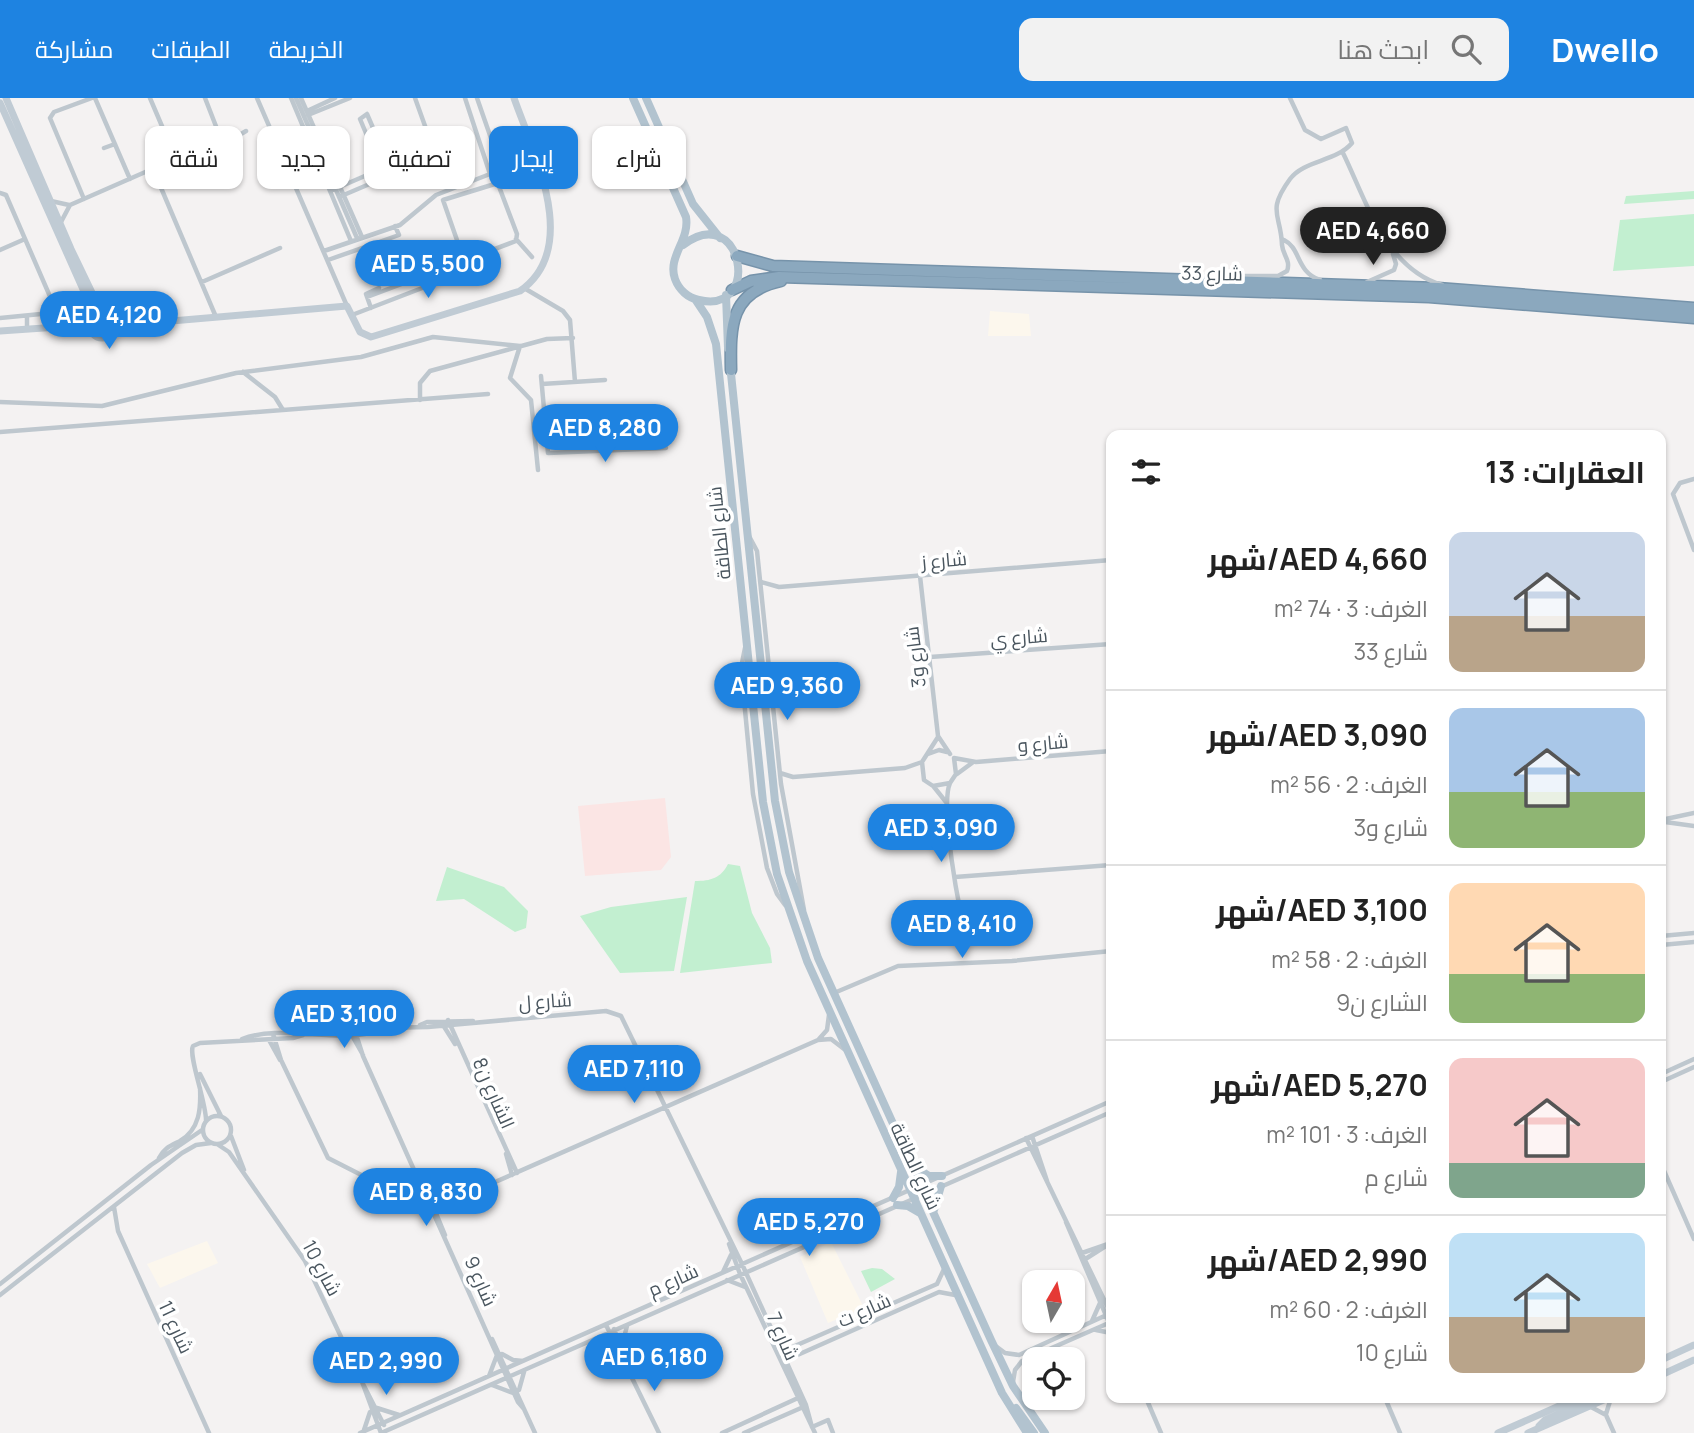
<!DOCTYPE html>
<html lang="ar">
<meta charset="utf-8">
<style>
body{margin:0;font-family:Manrope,Cairo,sans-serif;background:#f2f2f2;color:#222;direction:rtl;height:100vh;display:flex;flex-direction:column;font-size:26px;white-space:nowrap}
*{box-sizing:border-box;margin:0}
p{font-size:23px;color:#767676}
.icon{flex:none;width:38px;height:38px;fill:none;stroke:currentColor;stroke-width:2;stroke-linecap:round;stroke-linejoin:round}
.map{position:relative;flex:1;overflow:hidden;direction:ltr}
.panel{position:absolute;left:1106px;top:332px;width:560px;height:973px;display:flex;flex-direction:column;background:#fff;border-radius:14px;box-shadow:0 2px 5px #0004;direction:rtl}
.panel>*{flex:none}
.top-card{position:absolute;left:21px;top:28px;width:665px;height:63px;direction:rtl;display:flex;gap:14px}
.needle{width:46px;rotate:9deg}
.tools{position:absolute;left:1022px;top:1172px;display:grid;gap:14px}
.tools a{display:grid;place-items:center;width:63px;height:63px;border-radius:14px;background:#fff;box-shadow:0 2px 5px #0004;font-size:35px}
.price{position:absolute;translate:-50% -60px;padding:0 16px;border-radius:24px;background:#1e83e1;color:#fff;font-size:23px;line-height:46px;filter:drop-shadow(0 2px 4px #0008)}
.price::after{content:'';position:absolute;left:50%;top:42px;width:21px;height:16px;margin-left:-10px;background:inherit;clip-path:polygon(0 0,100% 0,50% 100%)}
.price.on{background:#222;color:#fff}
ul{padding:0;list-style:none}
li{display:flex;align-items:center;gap:21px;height:175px;padding:0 21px}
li+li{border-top:2px solid #e0e0e0}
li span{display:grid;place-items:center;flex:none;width:196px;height:140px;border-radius:14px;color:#555}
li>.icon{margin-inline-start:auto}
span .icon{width:84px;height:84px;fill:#fffc;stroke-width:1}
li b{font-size:30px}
h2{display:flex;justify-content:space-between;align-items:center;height:84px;padding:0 21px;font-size:30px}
.chip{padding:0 24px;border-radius:14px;background:#fff;box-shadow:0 2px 5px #0004;font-size:24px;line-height:63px}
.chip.on{background:#1e83e1;color:#fff}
header{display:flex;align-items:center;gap:42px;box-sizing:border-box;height:98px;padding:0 35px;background:#1e83e1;color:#fff}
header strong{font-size:33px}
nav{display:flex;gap:38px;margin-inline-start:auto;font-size:24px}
.search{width:490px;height:63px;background:#f2f2f2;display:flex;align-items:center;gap:18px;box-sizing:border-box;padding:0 24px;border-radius:14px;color:#767676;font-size:26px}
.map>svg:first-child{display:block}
</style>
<header>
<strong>Dwello</strong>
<div class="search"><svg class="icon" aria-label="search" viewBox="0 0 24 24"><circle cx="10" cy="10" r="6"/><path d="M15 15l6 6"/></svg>ابحث هنا</div>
<nav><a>الخريطة</a><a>الطبقات</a><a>مشاركة</a></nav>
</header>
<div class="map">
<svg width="1694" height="1335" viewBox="0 0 1694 1335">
<rect width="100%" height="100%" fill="#f4f2f2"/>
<path fill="#fcf7ed" d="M990 213 1029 216 1031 238H988Z
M207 1143 218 1165 160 1190 147 1166Z
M831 1144 864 1210 828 1225 800 1159Z"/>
<path fill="#fbe5e4" d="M665 700 671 759 661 772 585 778 578 708Z"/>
<path fill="#c2efd0" d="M1694 93V101L1624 106 1626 98Z
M1694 116V168L1613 173 1620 122Z
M728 766 740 768 752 815 770 850 772 865 680 875 695 783C711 783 721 780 728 766Z
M447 769 504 789 528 813 526 830 515 834 464 801 436 803Z
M687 799 674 873 620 875 580 818 611 809Z
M872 1170 882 1171 895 1181 871 1194 861 1173Z"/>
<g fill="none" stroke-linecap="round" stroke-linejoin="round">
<g stroke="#7693aa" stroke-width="13">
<path id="highway" d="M737 158 773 168 1438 190 1694 210
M732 192 751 183 779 179 1429 199 1694 220
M731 272C730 228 730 194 781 183"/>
</g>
<path stroke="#bec7ce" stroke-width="4.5" d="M95 0 130 81
M150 0 176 61
M257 0 347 208
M291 0 351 143
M296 0 357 140
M301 0 362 139
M415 0 448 92
M307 13 335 0
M308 17 350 0
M216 43 228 44 246 33
M104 50 115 46
M1343 55C1366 102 1385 170 1442 187
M153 71 216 219
M330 93 381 71 360 21 367 16 393 76 339 99
M0 95 6 97 55 210 51 215 0 220
M84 101 50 20 54 14 92 0
M51 103 69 107
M61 124 70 107 216 43 219 36 205 0
M516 141 532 159
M1284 142C1301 150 1296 174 1320 182
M458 145 443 102 498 85
M0 152 25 141
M324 153 400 127 436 97 490 76 465 0
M328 162 399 137 395 128
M1193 178H1278L1287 173C1291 162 1283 158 1282 147 1281 116 1266 114 1290 81 1304 62 1336 64 1352 45L1346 30 1321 41 1305 32 1290 0
M202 184 280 150
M1367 184 1394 172 1396 166 1393 156
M524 190 563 213 570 222 575 284
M367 199 516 143 517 136 495 78 493 46 477 0
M371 210 366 196 379 190
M352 217 495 162
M27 218V230
M243 274 275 299 283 312
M541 278 548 355 666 350
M542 286 605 282
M420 302V285L430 273 547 241 573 240
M0 304 102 308 236 275 361 259 433 239 520 248 510 280 531 302 538 372
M0 334 488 296
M1694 381 1680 385 1673 396 1694 452
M749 438 757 453 781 686 804 812
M920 478 938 638 950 656
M761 484 779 489 1111 462
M745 550 741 570 753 696 767 770 777 796 785 807
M930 559 1111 546
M938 639 922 664 924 682 933 688 950 685 956 676 954 660
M928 656 939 652 947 654
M954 660 976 664 1111 653
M780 675 793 679 905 670 922 664
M957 676 972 665
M950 685C940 707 959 819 968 843L961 850 954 843 961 821
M934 689 946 704
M1661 722 1694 715
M1665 724 1694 728
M955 779 1111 767
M1661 838 1694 835
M1661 847 1694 844
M834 895 898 868 1012 863 1111 853
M448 922 517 1075
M420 927 427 924 473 923
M443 927 455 946
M354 930 363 958 518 1304 524 1311
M350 934 363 957
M330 935 336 931 428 929 606 913 621 918 742 1166 806 1307 812 1329
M273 936 281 962 328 1060 432 1113 461 1100
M242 941C282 925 345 948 382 931
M819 941 827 932 829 917
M269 942 280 962
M200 976 221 1018
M1661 976 1694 961
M1661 984 1694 969
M203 1032a14 14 0 1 1 28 0a14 14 0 1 1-28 0Z
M206 1022C206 1004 188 957 193 948L200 945 293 940 303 937
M231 1038 244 1072
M1032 1038 1047 1083
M1026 1040 1111 1216
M217 1046 229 1054 305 1163 361 1281 381 1335
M506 1056 512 1077
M159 1060C164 1050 170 1048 180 1043 200 1031 201 1010 200 990
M1661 1066 1694 1141
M426 1091 445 1137
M395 1092 409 1085 413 1072
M400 1095 432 1108 461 1099 818 942 831 941 844 951
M114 1109 118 1133 209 1335
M1066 1124 1111 1229
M729 1146 740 1176 815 1335
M1082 1155 1111 1145
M1087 1160 1109 1146
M723 1174 731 1157
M727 1182 745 1189
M0 1186 151 1067 202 1032
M0 1197 182 1055 196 1047 211 1045
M1092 1223 1100 1205
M606 1227 659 1335
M614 1231 627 1265
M1096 1232 1111 1235
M492 1241 535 1335
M622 1247 627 1228
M997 1249 1005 1255 1019 1257 1111 1215
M781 1254 937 1186 944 1171
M502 1256 513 1262 523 1263
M784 1263 939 1194 955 1197
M489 1278 497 1257
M361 1282 384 1327
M1013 1284 1015 1272 1022 1263 1111 1224
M492 1287 513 1295
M519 1292 524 1274
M1146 1300 1161 1335
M1385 1300 1400 1335
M1591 1309 1606 1317 1614 1335
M377 1310 399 1317
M1606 1316 1611 1300
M812 1329 828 1322 833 1335
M364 1332 370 1314
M360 1335 1111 1003
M381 1335 1111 1014
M722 1335 798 1300
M744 1335 801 1310"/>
<path stroke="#c0cbd4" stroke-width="7" d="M6 0 71 151 97 205 106 217
M0 5 90 207 93 220
M90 228a12 12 0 1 1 24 0a12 12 0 1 1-24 0Z
M0 233 73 228 94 236
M113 233 125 227 347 208 360 234 371 239 520 193C582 150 533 54 514 0
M1661 1262 1694 1247
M1661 1277 1694 1262
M1539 1328 1545 1322 1594 1300
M1498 1335 1577 1300
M1528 1335 1608 1300"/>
<path stroke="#b2c3cf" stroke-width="8" d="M633 0 686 119C690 142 667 159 675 181 679 192 688 200 699 202 763 217 742 102 683 147
M646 0 693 106 720 140
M726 197 728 250
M695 201 707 219 716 246 763 704 777 776 807 863 1002 1295 1027 1335
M730 266 775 703 789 774 818 860 991 1242 1013 1288 1045 1335
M914 1068 929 1078H942
M893 1100 899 1089 901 1074
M897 1107 908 1108 920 1115
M934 1112 941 1088
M1016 1310 1034 1335"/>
<use href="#highway" stroke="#8ba8be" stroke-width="10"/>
</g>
<g text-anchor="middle" stroke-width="7" stroke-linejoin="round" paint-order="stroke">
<g font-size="19" fill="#4a565f" stroke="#fff">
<text transform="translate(1212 175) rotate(1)" y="7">شارع 33</text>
<text transform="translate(719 435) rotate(-96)" y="7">شارع الطاقة</text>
<text transform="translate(944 462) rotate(-5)" y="7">شارع ز</text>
<text transform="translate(1019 539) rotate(-4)" y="7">شارع ي</text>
<text transform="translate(915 559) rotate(-97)" y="7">شارع و3</text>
<text transform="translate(1043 645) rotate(-5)" y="7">شارع و</text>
<text transform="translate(545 903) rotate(-4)" y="7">شارع ل</text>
<text transform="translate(494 995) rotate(66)" y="7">الشارع ن8</text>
<text transform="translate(916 1068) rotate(65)" y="7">شارع الطاقة</text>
<text transform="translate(322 1170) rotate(62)" y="7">شارع 10</text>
<text transform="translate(673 1182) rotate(-24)" y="7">شارع م</text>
<text transform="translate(481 1183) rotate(66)" y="7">شارع 9</text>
<text transform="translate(864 1212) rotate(-24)" y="7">شارع ت</text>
<text transform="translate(176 1229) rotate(65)" y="7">شارع 11</text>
<text transform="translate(783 1238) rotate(66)" y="7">شارع 7</text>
</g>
</g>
</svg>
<div class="tools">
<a><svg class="needle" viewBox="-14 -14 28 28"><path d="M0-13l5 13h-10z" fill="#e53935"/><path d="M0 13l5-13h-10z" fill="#767676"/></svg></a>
<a><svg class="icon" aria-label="locate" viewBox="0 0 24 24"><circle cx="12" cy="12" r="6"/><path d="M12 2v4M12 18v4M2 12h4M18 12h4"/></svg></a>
</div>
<b class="price on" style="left:1373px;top:169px">AED 4,660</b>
<b class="price" style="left:428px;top:202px">AED 5,500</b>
<b class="price" style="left:109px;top:253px">AED 4,120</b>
<b class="price" style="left:605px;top:366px">AED 8,280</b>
<b class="price" style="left:787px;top:624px">AED 9,360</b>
<b class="price" style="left:941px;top:766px">AED 3,090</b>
<b class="price" style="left:962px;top:862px">AED 8,410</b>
<b class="price" style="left:344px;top:952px">AED 3,100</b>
<b class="price" style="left:634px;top:1007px">AED 7,110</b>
<b class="price" style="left:426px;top:1130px">AED 8,830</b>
<b class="price" style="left:809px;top:1160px">AED 5,270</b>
<b class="price" style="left:654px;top:1295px">AED 6,180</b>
<b class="price" style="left:386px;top:1299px">AED 2,990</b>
<div class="top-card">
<a class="chip">شراء</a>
<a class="chip on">إيجار</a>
<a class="chip">تصفية</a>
<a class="chip">جديد</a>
<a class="chip">شقة</a>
</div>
<section class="panel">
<h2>العقارات: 13<svg class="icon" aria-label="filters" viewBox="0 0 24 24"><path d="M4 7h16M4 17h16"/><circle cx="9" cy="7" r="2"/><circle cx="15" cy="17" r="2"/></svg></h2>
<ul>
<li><span style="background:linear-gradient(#c9d6e8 60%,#b9a48a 0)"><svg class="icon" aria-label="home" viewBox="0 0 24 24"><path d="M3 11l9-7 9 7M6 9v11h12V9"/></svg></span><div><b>AED 4,660/شهر</b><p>الغرف: 3 · 74 m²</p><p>شارع 33</p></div></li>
<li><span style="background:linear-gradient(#a9c7e8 60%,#8fb573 0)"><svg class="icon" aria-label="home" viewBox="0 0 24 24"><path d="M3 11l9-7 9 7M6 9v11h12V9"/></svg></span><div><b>AED 3,090/شهر</b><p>الغرف: 2 · 56 m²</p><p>شارع و3</p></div></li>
<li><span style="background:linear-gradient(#ffd9b3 65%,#8fb573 0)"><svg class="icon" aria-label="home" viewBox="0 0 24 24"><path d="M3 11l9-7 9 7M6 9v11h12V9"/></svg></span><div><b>AED 3,100/شهر</b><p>الغرف: 2 · 58 m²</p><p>الشارع ن9</p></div></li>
<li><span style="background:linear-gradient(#f6c9c9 75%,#7fa58c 0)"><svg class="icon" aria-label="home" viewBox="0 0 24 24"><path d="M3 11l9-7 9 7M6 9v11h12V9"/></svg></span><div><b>AED 5,270/شهر</b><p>الغرف: 3 · 101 m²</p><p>شارع م</p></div></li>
<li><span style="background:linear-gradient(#bfe0f5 60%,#b9a48a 0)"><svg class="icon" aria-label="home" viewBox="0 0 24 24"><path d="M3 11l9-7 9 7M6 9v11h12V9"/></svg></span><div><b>AED 2,990/شهر</b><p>الغرف: 2 · 60 m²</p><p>شارع 10</p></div></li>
</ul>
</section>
</div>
